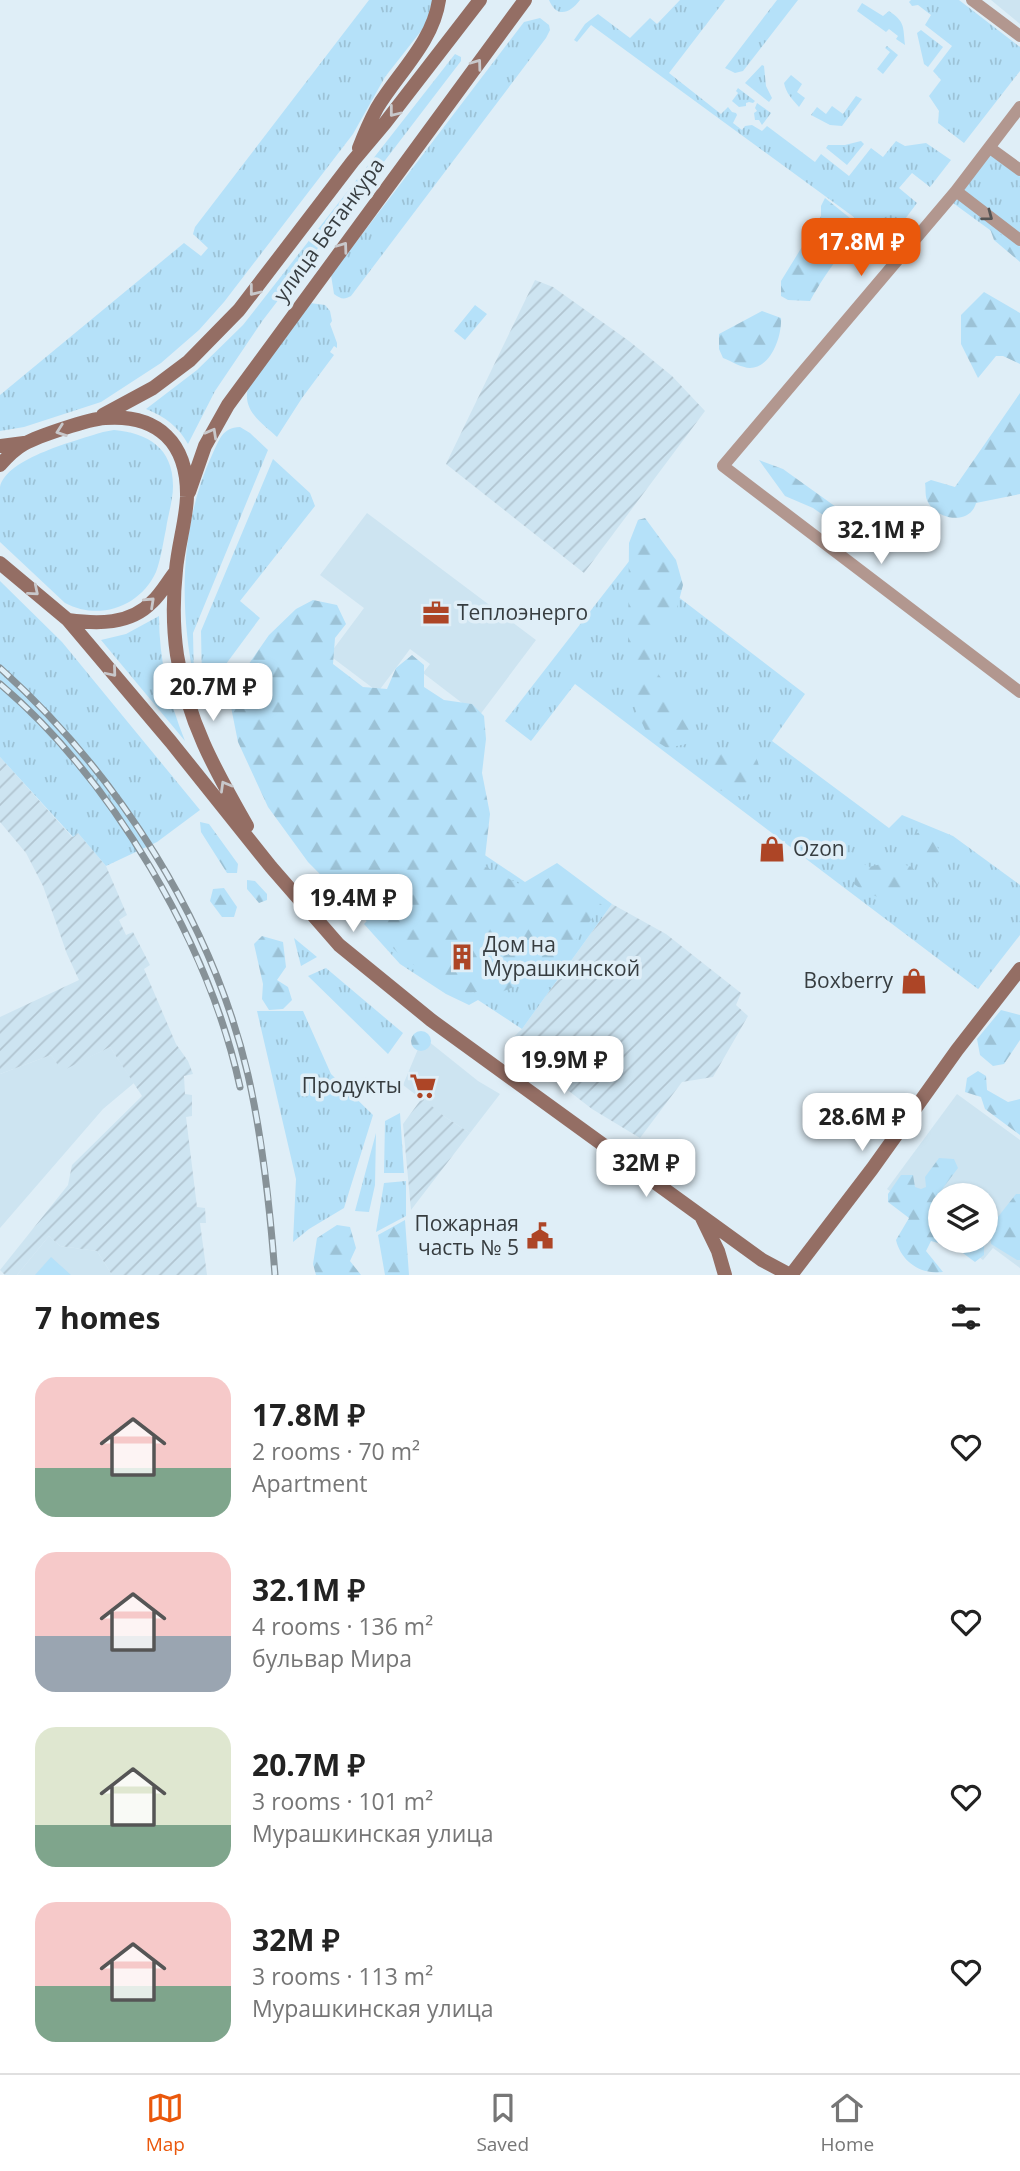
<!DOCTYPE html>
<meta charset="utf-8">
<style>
body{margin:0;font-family:"Open Sans",sans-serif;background:#f2f2f2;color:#222;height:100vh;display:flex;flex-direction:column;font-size:26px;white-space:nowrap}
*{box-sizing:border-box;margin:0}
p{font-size:23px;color:#767676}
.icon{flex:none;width:38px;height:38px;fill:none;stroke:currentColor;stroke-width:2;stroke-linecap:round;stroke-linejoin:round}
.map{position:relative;height:1275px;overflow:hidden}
.drawer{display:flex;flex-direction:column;background:#fff;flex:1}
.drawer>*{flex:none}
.fabs{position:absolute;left:928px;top:1183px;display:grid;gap:14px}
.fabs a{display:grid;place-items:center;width:70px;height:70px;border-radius:50%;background:#fff;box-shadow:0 2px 5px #0004;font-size:35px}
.price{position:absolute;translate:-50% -60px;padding:0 16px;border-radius:14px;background:#fff;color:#222;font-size:23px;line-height:46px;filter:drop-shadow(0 2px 4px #0008)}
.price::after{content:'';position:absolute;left:50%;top:42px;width:21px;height:16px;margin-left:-10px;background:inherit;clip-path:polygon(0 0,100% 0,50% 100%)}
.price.selected{background:#ea580c;color:#fff}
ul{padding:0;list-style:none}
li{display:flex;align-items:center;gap:21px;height:175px;padding:0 35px}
li span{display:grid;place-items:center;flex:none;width:196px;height:140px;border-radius:21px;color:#555}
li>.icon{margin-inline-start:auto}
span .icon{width:84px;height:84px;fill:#fffc;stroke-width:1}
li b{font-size:30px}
h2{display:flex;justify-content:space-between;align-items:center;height:84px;padding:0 35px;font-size:30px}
.tabs{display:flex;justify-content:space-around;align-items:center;height:98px;border-top:2px solid #e0e0e0;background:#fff;font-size:19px;color:#767676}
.tabs a{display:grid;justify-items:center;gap:4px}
.tabs .selected{color:#ea580c}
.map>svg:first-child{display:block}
</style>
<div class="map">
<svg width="1020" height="1275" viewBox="0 0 1020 1275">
<defs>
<pattern id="industrial-furrows" width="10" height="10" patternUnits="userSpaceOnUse" patternTransform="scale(1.75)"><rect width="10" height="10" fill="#cde4f1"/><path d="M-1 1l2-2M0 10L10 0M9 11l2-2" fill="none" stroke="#b1c4d0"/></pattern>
<pattern id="grass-tufts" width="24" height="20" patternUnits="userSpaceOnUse" patternTransform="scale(1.75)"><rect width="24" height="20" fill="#b5e1f9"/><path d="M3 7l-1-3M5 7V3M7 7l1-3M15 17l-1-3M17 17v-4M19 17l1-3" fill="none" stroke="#9cc2d6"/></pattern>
<pattern id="forest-firs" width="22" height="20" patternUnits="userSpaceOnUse" patternTransform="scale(1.75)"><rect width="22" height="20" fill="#b5e1f9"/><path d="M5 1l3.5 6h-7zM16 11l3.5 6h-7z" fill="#9cc2d6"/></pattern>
</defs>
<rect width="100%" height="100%" fill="#dfeef7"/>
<path fill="#cde4f1" d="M991 0H1020V24Z
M367 513 536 640 479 716 423 673 430 664 410 649 378 692 329 655 364 608 320 575Z
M423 1037 478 1081 500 1094 470 1133 445 1117 403 1085Z
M110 1047 134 1083 103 1109 0 1228V1074L51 1055 62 1070Z
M957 1094 1020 1140V1268L993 1248 983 1260 957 1241H985V1195H940V1228L887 1189Z
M49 1236 60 1246 97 1251 112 1275H17Z"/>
<path fill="url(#industrial-furrows)" d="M535 280 553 287 629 341 672 376 705 411 584 573 446 464Z
M0 757 72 837 78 833 106 866 127 915 119 920 126 935 133 932 150 965 144 969 176 1044 188 1061 193 1074 184 1076 185 1094 192 1095V1116L186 1117 197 1207 205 1208 206 1223H200L207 1275H112L97 1251 60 1246 49 1236 17 1275H5L0 1270 68 1185 72 1165 142 1096 110 1047 62 1071 51 1055 0 1074V1017L79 980 67 954 43 886 26 853 0 822Z
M612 904 666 934 741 993 736 1005 748 1016 713 1077 682 1082 640 1138 592 1109 507 1043 522 1029Z
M422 1098 445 1117 470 1133 411 1210 403 1124Z"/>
<path fill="url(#grass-tufts)" d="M369 0H433L425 26 385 77 353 134 224 302 199 330 161 363 101 402 24 427 0 431V395L184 243 201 256 208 248 193 234 195 227Z
M549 0H580C570 13 557 19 549 0Z
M680 0H725L669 73 721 114 728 107 732 112 736 113 737 115 733 123 742 130 745 126 752 125 762 131 767 126 815 162 821 154 849 176 871 148 883 157 896 141 905 146 926 143 951 160 930 187 912 173 899 188 917 203 888 242 591 25 577 42 574 40 585 24 598 14 630 38 650 18 657 24Z
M777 0H798L743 71 735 73 725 68Z
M911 0H959L1020 47V71L964 143 938 123 939 111 929 96 941 80 933 71 952 46 925 25 931 15 918 5 912 6 909 2Z
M862 3 883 16 889 11C905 22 903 26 905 45L896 39 898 36 889 29 886 32 857 11Z
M540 18 549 25 550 30 546 38 351 296C344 300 341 299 334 294L331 275 524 22Z
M921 30 943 47 928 67 924 64 917 33Z
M887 46 898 55 883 74 877 69 890 52 885 48Z
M455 54 461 57V61L263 320 215 391 188 444C178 426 165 417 146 409L197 370 243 325Z
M762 65 764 66 766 86 772 98 769 102 745 83Z
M791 75 802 84 797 92 805 98 799 107C792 99 786 93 784 83Z
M738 88 755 101 753 103 749 102 746 103V106L739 107 732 101 738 93 736 91Z
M856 96 862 99 842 126 830 125 811 115 817 107 826 114 832 106 843 114Z
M757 103 771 113 762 125 759 120H755L754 113 757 111 755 108Z
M861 141 864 144 847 165 826 148 828 145H845Z
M996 146 1020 163V252L953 203Z
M310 303 325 305 330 311 332 321 330 324 337 343V348L334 346 330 352 334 355 302 398 277 437C262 423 242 411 248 388Z
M475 305 487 314 465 340 454 331Z
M240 427 250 433 268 450 193 633 194 679C179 606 180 524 212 455 219 441 222 427 240 427Z
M114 430C148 433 173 448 173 486 173 500 168 515 166 529 163 543 161 559 156 572 140 607 99 621 65 603L0 542C0 526 0 502 0 487 6 458 78 440 103 432Z
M273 459 310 493 315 506 240 601 260 618 206 691 202 683 201 631Z
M630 560 805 694 772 741 889 828 902 815 953 836 1020 885V935L978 989 575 684 531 741 505 721Z
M0 581 62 642 200 810 157 842 106 866 78 833 73 837 0 757Z
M159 616C159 660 169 701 185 741L101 640 126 634Z
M452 833 525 882 557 863 612 904 522 1029 478 1000 469 1005 446 994 400 964 364 924Z
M294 938 317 957 301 966Z
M326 968 403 1033 388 1054 308 976Z
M257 1011H303L331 1074 373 1115 344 1208 309 1229 293 1242 296 1179Z
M400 1113 404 1173H384L385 1121Z
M376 1133 375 1185 369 1212 355 1211Z
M406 1181V1216L376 1232 384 1183Z"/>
<path fill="url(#forest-firs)" d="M825 198 860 226 859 235C838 255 824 276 810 301L788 300 781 296V281L821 216V206Z
M989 226 1020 249V262L994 240Z
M984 292 1020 313V364L1003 356H996L978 378 961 344V315Z
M762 311 781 318C782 335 772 367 750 368 742 368 731 361 723 358L719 349V334Z
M1020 393V494L976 503C970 526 935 520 927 500 925 496 926 488 925 483L931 480 955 487Z
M759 460 783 469 850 517 836 524 813 508 785 496Z
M645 518 676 560 683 585 672 627 650 634C639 664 673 690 691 711V743L667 748 648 736 632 701 631 658 628 642 629 543 638 520Z
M313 600 337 605 346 624 335 638 333 664 363 687 387 689 396 668 412 655 424 665V687L444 700 472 704 484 716 486 739 482 773 490 814 484 866 531 890 558 872 602 905 553 971 494 995 489 991 467 993 430 976 402 957 308 862 268 807 238 742 230 702 246 668 269 635 296 609Z
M748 748C763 762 759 770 757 790L742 797 719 790 711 766 716 750Z
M200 822 209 824 238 864 237 873H227L201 832Z
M923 831C935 842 943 852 946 868L937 885 920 867 912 840 915 834Z
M859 861 869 867 893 861 912 867 917 874V889C913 893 908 899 903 900 890 905 864 892 854 884Z
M247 880 255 881 267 894V900L259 903 247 889Z
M224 888 237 907 234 917H222L210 901 213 889Z
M262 936 283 942 286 967 277 980 288 987 292 1000 283 1009 269 1010 262 999 263 984 254 944Z
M1001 1010 1020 1015V1040L1004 1064 993 1066 980 1055 977 1039Z
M411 1041a10 10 0 1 1 20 0a10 10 0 1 1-20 0Z
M978 1071 986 1076 987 1090 1008 1102 1020 1099V1135L985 1109 981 1097 965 1092 967 1078Z
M939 1158 954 1159 958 1168 934 1200 940 1204V1241H984V1255L975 1262 956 1248 931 1241 926 1251 943 1272C920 1275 901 1261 896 1240L909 1218 888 1202V1194L901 1175H913L915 1187 921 1189 926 1187 925 1177Z
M1016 1194H1020V1260H1017L991 1244 990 1227Z
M405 1220 409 1275H385L378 1235Z
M337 1225 350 1227 356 1248 350 1261 361 1275H316L313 1264 317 1238Z"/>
<path fill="#b5e1f9" d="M51 1257 71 1275H35Z"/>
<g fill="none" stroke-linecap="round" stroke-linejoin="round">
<path stroke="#b2978f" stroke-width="12" d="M972 0 1020 36
M1020 107 956 191 723 466 1020 692
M990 148 1020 170
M956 191 1020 240"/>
<path stroke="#946e64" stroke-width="14" d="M359 148C364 135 370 121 377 108 398 73 433 42 439 0
M103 415 153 388 189 361 239 310 353 161 385 123 480 0
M0 446 24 443
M0 465C7 457 15 449 24 444 38 436 89 419 105 418 158 414 188 443 187 497 186 521 178 546 176 570 173 598 173 628 177 655 187 720 215 770 247 826
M189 492 205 446 228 405 525 0
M0 563 68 620 171 742 271 867 339 945 431 1020 762 1260 790 1275
M68 620C97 624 130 625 152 602 161 594 168 581 176 571
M702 1218 718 1251 725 1275
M791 1275 872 1169 957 1050 1020 969"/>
<g stroke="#879298" stroke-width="7">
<path id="rail" d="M0 668C117 773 212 921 248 1075 263 1141 270 1208 275 1275
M0 684C112 779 209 944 240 1087"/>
</g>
<use href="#rail" stroke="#dfeef7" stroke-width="4.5" stroke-dasharray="13" stroke-linecap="butt"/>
</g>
<defs><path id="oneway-chevron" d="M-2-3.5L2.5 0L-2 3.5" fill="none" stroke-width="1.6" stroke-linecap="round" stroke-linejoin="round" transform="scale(1.75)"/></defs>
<g stroke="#c8c8cb">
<use href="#oneway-chevron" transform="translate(477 64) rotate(-54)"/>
<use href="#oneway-chevron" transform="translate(394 112) rotate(128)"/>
<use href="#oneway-chevron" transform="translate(343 247) rotate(-54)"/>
<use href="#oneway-chevron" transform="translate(254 291) rotate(128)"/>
<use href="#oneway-chevron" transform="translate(61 431) rotate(161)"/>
<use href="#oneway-chevron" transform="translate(212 433) rotate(-61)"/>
<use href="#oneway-chevron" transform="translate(34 591) rotate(40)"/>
<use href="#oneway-chevron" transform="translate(150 602) rotate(-43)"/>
<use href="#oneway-chevron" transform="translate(112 672) rotate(50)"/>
<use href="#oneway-chevron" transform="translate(225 786) rotate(-120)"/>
</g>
<use stroke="#565454" href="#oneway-chevron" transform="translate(988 216) rotate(37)"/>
<defs>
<g id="office-bare" transform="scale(2.1)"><path d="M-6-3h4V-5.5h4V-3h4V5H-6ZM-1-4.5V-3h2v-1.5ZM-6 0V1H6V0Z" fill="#ad4526" stroke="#dfeef7" stroke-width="2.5" paint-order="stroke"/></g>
<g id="shop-bare" transform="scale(2.1)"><path d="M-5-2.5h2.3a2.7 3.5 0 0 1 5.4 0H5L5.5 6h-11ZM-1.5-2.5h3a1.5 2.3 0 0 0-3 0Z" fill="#ad4526" stroke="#dfeef7" stroke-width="2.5" paint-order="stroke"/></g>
<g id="building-bare" transform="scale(2.1)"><path d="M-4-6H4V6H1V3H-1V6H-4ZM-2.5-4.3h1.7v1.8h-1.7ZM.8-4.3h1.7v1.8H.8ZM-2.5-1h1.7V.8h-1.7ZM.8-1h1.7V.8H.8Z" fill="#ad4526" stroke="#dfeef7" stroke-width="2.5" paint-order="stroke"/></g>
<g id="supermarket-bare" transform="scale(2.1)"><path d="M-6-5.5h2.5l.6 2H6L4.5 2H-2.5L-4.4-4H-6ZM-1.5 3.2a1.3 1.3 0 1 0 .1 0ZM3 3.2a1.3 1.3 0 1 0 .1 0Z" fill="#ad4526" stroke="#dfeef7" stroke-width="2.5" paint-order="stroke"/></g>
<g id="civic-bare" transform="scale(2.1)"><path d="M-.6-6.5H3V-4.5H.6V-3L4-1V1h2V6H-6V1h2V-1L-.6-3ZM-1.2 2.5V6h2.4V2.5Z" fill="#ad4526" stroke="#dfeef7" stroke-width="2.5" paint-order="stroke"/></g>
</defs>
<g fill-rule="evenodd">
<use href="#office-bare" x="436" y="613"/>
<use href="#shop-bare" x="772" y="849"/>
<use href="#building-bare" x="462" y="957"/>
<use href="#shop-bare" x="914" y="981"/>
<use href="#supermarket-bare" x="423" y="1086"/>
<use href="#civic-bare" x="540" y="1236"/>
</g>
<g text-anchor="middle" stroke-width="7" stroke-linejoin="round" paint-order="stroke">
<g font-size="21" fill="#373d40" stroke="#dfeef7">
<text transform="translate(329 230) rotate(-54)" y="7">улица Бетанкура</text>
</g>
<g font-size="21" fill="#373d40" stroke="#dfeef7" text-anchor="start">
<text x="457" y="620">Теплоэнерго</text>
<text x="793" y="856">Ozon</text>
<text x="483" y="952">Дом на<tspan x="483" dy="24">Мурашкинской</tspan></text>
<text x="893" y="988" text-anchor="end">Boxberry</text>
<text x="402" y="1093" text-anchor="end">Продукты</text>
<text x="519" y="1231" text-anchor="end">Пожарная<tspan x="519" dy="24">часть № 5</tspan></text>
</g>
</g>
</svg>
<div class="fabs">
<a><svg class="icon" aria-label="layers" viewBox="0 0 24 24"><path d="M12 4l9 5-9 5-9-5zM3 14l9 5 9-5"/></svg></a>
</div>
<b class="price selected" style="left:861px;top:278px">17.8M ₽</b>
<b class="price" style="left:881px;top:566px">32.1M ₽</b>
<b class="price" style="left:213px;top:723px">20.7M ₽</b>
<b class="price" style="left:353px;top:934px">19.4M ₽</b>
<b class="price" style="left:564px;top:1096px">19.9M ₽</b>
<b class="price" style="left:862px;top:1153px">28.6M ₽</b>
<b class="price" style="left:646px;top:1199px">32M ₽</b>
</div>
<section class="drawer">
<h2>7 homes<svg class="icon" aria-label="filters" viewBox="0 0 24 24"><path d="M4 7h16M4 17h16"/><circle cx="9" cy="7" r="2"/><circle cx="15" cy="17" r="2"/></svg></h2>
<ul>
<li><span style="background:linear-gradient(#f6c9c9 65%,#7fa58c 0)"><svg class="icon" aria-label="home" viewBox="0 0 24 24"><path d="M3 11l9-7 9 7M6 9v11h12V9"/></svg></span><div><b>17.8M ₽</b><p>2 rooms · 70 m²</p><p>Apartment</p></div><svg class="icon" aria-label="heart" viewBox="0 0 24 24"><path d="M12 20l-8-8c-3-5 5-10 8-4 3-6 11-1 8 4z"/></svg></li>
<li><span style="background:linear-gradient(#f6c9c9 60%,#9aa5b1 0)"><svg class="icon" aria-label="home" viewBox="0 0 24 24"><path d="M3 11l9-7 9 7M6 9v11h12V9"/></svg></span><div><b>32.1M ₽</b><p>4 rooms · 136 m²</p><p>бульвар Мира</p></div><svg class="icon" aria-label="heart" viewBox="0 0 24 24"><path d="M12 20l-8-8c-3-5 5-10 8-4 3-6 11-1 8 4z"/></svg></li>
<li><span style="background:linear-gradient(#dfe7d0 70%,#7fa58c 0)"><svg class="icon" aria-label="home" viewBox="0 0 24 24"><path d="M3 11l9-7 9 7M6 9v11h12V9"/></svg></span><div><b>20.7M ₽</b><p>3 rooms · 101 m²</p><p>Мурашкинская улица</p></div><svg class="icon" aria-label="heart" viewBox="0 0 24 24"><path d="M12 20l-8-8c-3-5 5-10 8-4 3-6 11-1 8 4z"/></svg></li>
<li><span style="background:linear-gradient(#f6c9c9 60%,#7fa58c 0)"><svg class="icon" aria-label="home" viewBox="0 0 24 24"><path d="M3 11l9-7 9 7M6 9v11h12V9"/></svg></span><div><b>32M ₽</b><p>3 rooms · 113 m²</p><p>Мурашкинская улица</p></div><svg class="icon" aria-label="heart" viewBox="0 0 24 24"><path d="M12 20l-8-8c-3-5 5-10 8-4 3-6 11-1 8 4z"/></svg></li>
</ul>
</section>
<nav class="tabs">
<a class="selected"><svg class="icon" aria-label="map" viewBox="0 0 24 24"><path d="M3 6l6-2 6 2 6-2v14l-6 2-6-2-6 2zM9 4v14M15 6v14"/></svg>Map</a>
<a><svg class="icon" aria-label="saved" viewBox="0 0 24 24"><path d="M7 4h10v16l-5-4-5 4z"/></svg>Saved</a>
<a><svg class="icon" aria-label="home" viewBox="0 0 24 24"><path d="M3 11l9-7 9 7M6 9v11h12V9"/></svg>Home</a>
</nav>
